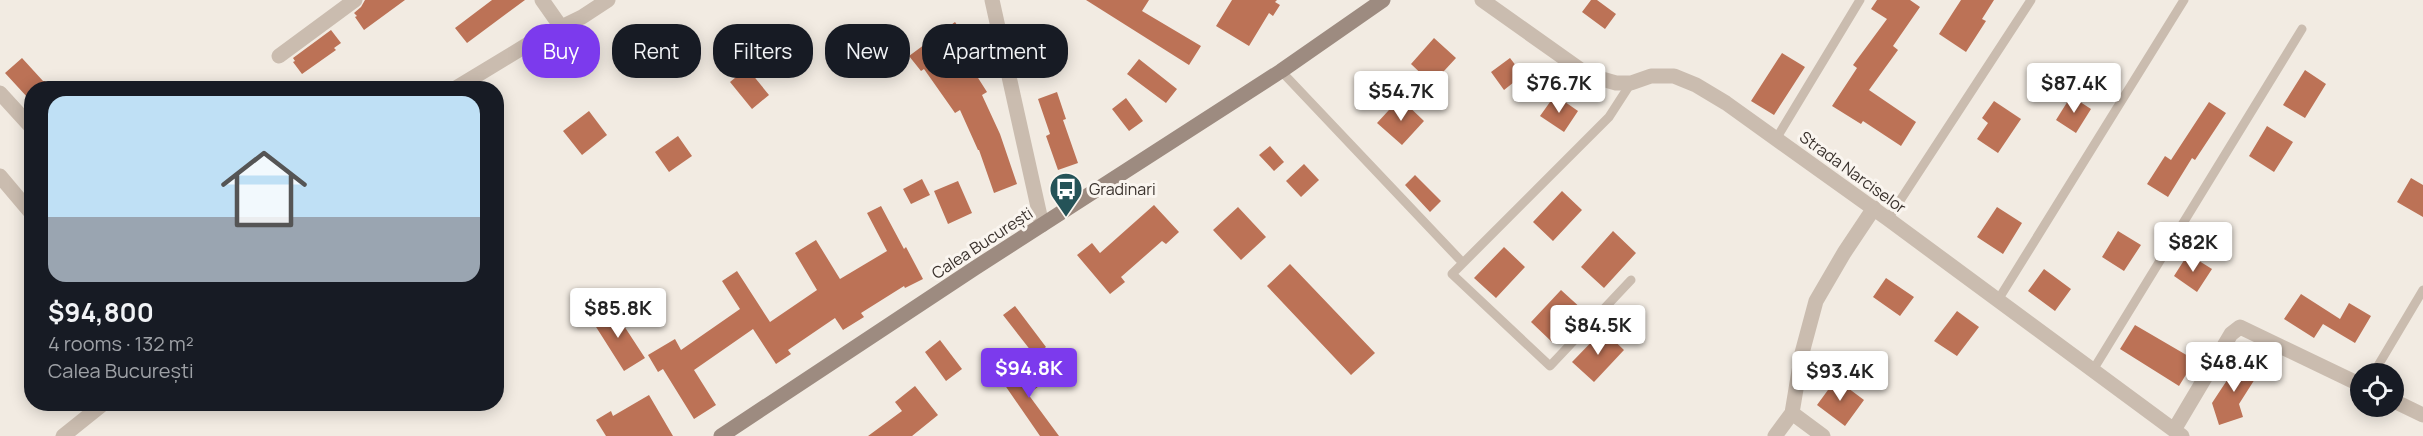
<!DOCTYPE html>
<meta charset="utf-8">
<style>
body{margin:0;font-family:Manrope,sans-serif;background:#242831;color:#f1f3f6;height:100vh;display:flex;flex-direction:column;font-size:22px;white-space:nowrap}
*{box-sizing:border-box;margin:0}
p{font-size:20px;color:#9ea1a6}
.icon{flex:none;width:33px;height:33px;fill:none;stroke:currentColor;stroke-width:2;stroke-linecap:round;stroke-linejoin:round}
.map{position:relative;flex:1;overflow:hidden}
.side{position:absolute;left:24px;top:81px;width:480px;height:330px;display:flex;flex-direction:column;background:#171b24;border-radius:24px;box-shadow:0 3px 15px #0003}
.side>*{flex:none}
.guide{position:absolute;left:522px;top:24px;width:570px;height:54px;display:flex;gap:12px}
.fabs{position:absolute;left:2350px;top:363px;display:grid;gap:12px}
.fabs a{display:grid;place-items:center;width:54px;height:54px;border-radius:50%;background:#171b24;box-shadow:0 3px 15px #0003;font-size:30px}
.price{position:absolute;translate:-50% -51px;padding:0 14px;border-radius:6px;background:#fff;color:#222;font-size:20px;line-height:39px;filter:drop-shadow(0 2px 3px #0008)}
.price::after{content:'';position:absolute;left:50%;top:36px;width:18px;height:14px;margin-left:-9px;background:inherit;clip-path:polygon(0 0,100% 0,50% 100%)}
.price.on{background:#7c3aed;color:#fff}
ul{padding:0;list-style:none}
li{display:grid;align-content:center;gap:12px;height:318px;padding:0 24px}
li span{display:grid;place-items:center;height:186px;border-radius:18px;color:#555}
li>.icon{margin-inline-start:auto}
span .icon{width:108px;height:108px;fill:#fffc;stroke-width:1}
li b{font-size:26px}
.tag{padding:0 21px;border-radius:24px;background:#171b24;box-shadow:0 3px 15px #0003;font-size:21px;line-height:54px}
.tag.on{background:#7c3aed;color:#fff}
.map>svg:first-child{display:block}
</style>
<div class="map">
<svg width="2423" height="436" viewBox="0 0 2423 436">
<rect width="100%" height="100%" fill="#f2ebe2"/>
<path fill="#bc7256" d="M365 0H405L364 30 355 17 357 16 354 13 361 7Z
M492 0H525L467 43 455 28Z
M1086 0H1149L1142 11 1201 46 1189 65Z
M1232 0H1277L1275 2 1280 5 1273 16 1269 13 1249 46 1216 26Z
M1591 0H1597L1616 14 1605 29 1582 12Z
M1877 0H1910L1920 7 1893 46 1898 50 1869 90 1916 122 1901 146 1863 121 1861 124 1832 106 1857 68 1853 65 1887 19 1871 9Z
M1961 0H1994L1982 19 1986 21 1966 52 1939 34Z
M955 22 966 38 961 42 978 66 973 70 987 92 982 95 1000 134 1017 184 994 193 979 150H978L960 110 955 113 924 69 921 71 909 56Z
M331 30 341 43 334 48 336 50 302 74 293 62 295 61 293 58Z
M648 31 668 55 644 74 624 49Z
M1434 38 1456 58 1432 84 1411 64Z
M1782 53 1805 67 1774 115 1751 101Z
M22 58 43 81H46L38 88H32V94L28 98 5 73Z
M1510 58 1523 75 1504 90 1491 72Z
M1139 59 1177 89 1166 103 1127 74Z
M747 68 769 95 752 109 730 82Z
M2305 70 2326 84 2305 118 2283 105Z
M1057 92 1066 119 1063 120 1078 163 1058 170 1046 136 1050 134 1038 99Z
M1555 95 1578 111 1564 132 1540 116Z
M2071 96 2091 109 2076 133 2056 120Z
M1126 98 1143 121 1129 131 1112 109Z
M1400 98 1424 121 1402 145 1377 123Z
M1994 101 2021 119 1998 153 1977 139 1988 123 1982 118Z
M2209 102 2226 113 2195 160 2192 158 2168 197 2147 184 2165 156 2171 160Z
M589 111 607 135 582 155 563 131Z
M2267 126 2293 142 2274 172 2249 156Z
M678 136 692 156 669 172 655 152Z
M1270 146 1284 162 1274 171 1259 155Z
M1304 164 1319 180 1301 197 1286 181Z
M1415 175 1441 201 1430 212 1405 185Z
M2411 178 2423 185V217L2397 202Z
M922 179 930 195 911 204 903 189Z
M958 181 972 213 948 224 934 191Z
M1562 191 1582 210 1553 241 1533 222Z
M1154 205 1179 232 1166 244 1162 241 1121 277 1125 282 1110 294 1077 255 1092 243 1100 253Z
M881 206 904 249 906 247 923 279 905 288 904 286 861 313 864 317 843 330 835 318 788 350 791 354 776 364 753 329 694 370 716 405 694 419 663 369 658 372 648 355 675 339 681 350 740 309 722 281 737 271 770 322 817 290 795 253 816 240 840 279 887 251 867 213Z
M1238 207 1266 237 1241 260 1213 230Z
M1997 207 2022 223 2003 254 1977 237Z
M1613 231 1636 253 1604 288 1581 267Z
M2118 231 2141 245 2124 271 2102 257Z
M1504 247 1525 267 1496 298 1474 278Z
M2188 254 2212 269 2197 292 2174 276Z
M1290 264 1375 353 1351 375 1267 286Z
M2044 269 2071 289 2055 311 2028 291Z
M1886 278 1914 297 1900 316 1873 297Z
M1561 290 1583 310 1552 342 1531 322Z
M2301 294 2340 319 2349 303 2371 316 2355 343 2323 324 2314 338 2284 319Z
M611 306 645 358 624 371 591 319Z
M1015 306 1046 347 1035 356 1003 315Z
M1957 311 1979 327 1957 356 1934 341Z
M2135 325 2195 360 2179 386 2120 349Z
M1603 330 1624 350 1594 382 1572 362Z
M940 340 962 369 946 381 925 352Z
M2241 359 2260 371 2239 404 2243 417 2219 425 2212 403Z
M1027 363 1042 384 1028 394 1059 436H1040L1002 381Z
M1836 379 1864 400 1845 426 1817 405Z
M915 386 938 415 912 436H868L902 411 895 402Z
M649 395 673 436H606L596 420 611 411 613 416Z"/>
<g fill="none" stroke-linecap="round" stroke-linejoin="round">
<path stroke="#cabcaf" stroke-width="9" d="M1281 71 1463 263
M1631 83 1609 117 1452 274 1550 366 1631 280
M1776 139 1860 0
M1888 219 2031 0
M1998 300 2184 0
M2093 370 2302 29
M2373 374 2423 290"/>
<path stroke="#cabcaf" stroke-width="15" d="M542 0 561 27
M992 0 1042 225
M1482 0 1588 75 1616 83H1631L1651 76H1674L1696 85 1726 103 1888 219 2182 436
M279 56 355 0
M456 88 535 40 582 17 608 0
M0 93 32 128
M0 176 32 214
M2394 401 2423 415
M1792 413 1823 436
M2174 430 2231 334 2240 327 2361 385
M63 436 103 404
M1775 436 1792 413 1802 353 1816 301 1844 253 1874 208"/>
<path stroke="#9d8b80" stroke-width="15" d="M721 436 975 268 1281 71 1383 0"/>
</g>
<defs>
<g id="bus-pin" transform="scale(1.725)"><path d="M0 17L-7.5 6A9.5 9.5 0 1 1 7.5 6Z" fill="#255358" stroke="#faf5ef"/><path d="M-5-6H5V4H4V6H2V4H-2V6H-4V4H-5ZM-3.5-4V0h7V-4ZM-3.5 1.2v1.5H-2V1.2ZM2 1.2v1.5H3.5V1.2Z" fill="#fff"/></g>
</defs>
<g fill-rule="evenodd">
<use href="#bus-pin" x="1066" y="189"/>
</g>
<g text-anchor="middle" stroke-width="6" stroke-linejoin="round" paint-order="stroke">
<g font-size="16" fill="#39312c" stroke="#faf5ef">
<text transform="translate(1853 172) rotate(36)" y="6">Strada Narciselor</text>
<text transform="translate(982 243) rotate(-33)" y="6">Calea București</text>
</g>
<g font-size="16" fill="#39312c" stroke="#faf5ef" text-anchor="start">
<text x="1089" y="195">Gradinari</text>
</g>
</g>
</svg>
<div class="fabs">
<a><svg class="icon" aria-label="locate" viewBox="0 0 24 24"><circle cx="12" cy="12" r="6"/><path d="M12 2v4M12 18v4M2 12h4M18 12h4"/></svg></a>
</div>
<b class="price" style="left:1559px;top:114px">$76.7K</b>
<b class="price" style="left:2074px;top:114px">$87.4K</b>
<b class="price" style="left:1401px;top:122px">$54.7K</b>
<b class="price" style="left:2193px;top:273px">$82K</b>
<b class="price" style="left:618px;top:339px">$85.8K</b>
<b class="price" style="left:1598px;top:356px">$84.5K</b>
<b class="price" style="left:2234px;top:393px">$48.4K</b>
<b class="price on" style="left:1029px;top:399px">$94.8K</b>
<b class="price" style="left:1840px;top:402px">$93.4K</b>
<div class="guide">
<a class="tag on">Buy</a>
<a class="tag">Rent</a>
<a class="tag">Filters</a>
<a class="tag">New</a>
<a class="tag">Apartment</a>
</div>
<section class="side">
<ul>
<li><span style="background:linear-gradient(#bfe0f5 65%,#9aa5b1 0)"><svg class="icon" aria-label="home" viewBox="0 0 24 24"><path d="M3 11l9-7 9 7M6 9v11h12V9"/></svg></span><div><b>$94,800</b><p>4 rooms · 132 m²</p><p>Calea București</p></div></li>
</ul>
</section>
</div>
